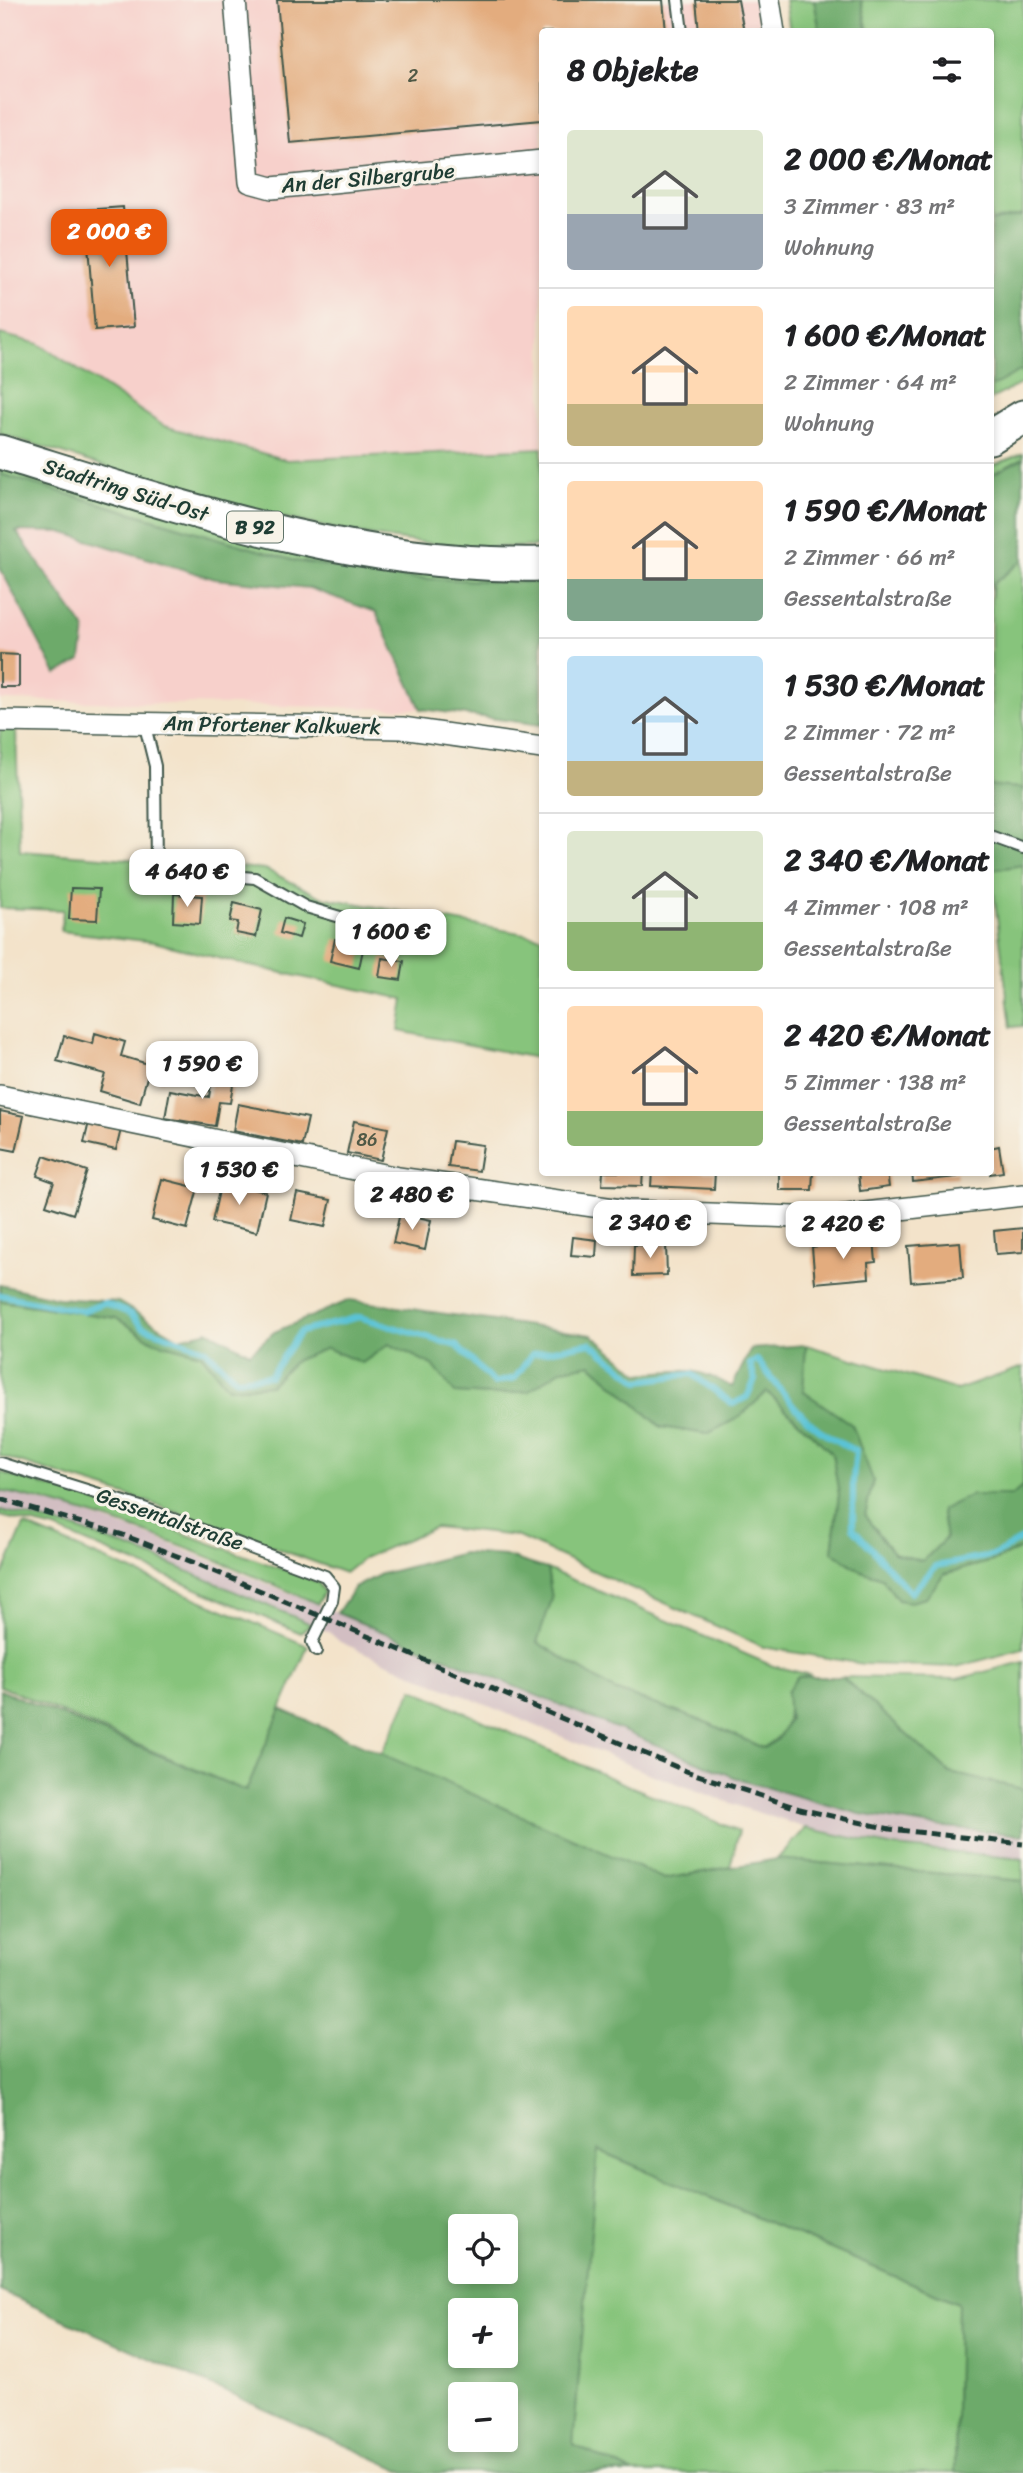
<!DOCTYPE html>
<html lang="de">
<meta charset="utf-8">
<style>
body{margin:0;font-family:Sriracha,sans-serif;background:#f2f2f2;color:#202124;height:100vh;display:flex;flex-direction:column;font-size:26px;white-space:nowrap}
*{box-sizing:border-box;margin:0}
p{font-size:23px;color:#757577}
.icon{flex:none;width:38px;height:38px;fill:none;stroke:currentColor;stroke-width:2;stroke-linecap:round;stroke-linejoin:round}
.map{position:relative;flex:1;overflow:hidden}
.drawer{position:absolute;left:539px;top:28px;width:455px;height:1148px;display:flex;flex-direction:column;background:#fff;border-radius:7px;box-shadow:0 4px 10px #0003}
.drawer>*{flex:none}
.buttons{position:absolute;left:448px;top:2214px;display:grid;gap:14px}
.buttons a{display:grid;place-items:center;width:70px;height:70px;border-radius:7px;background:#fff;box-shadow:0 4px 10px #0003;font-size:35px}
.price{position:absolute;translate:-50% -60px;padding:0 16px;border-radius:14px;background:#fff;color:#222;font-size:23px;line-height:46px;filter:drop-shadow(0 2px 4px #0008)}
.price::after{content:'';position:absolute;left:50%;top:42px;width:21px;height:16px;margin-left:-10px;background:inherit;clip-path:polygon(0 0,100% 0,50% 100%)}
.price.active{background:#ea580c;color:#fff}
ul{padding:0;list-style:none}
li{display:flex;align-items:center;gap:21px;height:175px;padding:0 28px}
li+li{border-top:2px solid #e0e0e0}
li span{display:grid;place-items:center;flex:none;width:196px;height:140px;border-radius:7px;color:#555}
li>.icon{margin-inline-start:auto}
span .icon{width:84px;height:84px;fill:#fffc;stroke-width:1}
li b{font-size:30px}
h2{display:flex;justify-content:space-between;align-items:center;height:84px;padding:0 28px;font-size:30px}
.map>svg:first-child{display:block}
</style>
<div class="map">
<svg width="1023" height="2473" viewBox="0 0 1023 2473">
<rect width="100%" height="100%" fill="#f7f3e8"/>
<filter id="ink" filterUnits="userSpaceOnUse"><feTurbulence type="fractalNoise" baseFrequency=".0143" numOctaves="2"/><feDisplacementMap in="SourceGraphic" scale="14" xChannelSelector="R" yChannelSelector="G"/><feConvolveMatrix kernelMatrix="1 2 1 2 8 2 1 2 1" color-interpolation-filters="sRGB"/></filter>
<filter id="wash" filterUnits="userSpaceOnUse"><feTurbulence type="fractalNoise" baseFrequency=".00686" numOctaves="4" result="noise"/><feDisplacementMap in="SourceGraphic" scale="28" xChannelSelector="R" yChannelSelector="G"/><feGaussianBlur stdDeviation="1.57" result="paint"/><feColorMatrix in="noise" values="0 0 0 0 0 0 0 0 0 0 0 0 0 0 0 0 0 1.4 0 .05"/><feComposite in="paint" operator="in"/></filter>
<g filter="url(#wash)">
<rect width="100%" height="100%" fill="#f3e3ca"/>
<path fill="#f7d0cb" d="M0 0H756L760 31 542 32V448L287 460 165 426 40 344 0 334Z
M0 481 405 578 421 709 0 700Z"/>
<path fill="#d2bec2" d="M0 1491 73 1510 158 1539 744 1781 860 1814 925 1825 1023 1835V1859L894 1847 806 1828 744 1808 648 1773 446 1688 340 1642 330 1633 311 1624 154 1557 74 1528 0 1510Z"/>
<path fill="#87c47b" stroke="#538058" stroke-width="2" d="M785 0H814L820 31H790Z
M861 0H1023V215L991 221 990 32 868 31Z
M0 334 39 344 164 426 287 460 542 448V546C356 557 176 486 0 434Z
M1023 369V383L991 399V387Z
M1023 453V458L991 475V466Z
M0 465 542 577V583L405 578 295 561 0 474Z
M1023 560V789L991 787V598L993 584Z
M0 730H16L20 851 265 869 321 897 542 937V1059L399 1031 404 999 246 965 154 942 61 931 63 910 0 908Z
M1023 865V1026L1011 1027 991 870Z
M0 1301 116 1318 153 1341 201 1354 229 1388 270 1385 296 1360 327 1348 362 1363 389 1344 433 1365 456 1393 490 1395 528 1391 562 1369 591 1364 661 1427 707 1434 738 1418 767 1392 832 1453 839 1494 832 1552 861 1571 882 1578 898 1600 937 1581 944 1574 996 1560 1023 1547V1649L956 1667 863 1664 763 1647 516 1536 435 1527 364 1558 345 1573 148 1502 0 1456Z
M806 1345 957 1390 1023 1367V1486L1013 1495H971L946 1538 923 1561 893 1553 865 1516 873 1480 803 1391Z
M0 1472 83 1497 318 1582 324 1592 318 1604C217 1559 109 1513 0 1491Z
M0 1510 74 1528 154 1557 311 1624 301 1633 55 1529 0 1516Z
M24 1525 308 1646 246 1791 0 1686V1581Z
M547 1569 773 1666 811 1675 797 1677C777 1709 803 1724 763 1748L708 1723 614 1690 537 1642 552 1599Z
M1023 1662V1789L950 1773 842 1677 957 1679Z
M413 1689 608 1777 739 1831 730 1867 664 1879 380 1756Z
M806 1828 894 1847 1023 1859V1881L777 1859Z
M597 2150 958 2303 955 2473H634L573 2445Z"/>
<path fill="#6daa6b" stroke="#467450" stroke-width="2" fill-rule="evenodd" d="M814 0H861L867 31H820Z
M1023 215V369L991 387V222Z
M1023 458V560L993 584 991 598V475Z
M0 474 295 561 405 578 542 583V725L421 709 376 612 309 588 215 579 61 532 16 531 85 629 81 660 56 674 0 568Z
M990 786 1023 788V865L991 870Z
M0 1285 58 1298 118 1302 179 1338 209 1331 250 1353 274 1332 350 1300 592 1335 640 1374C682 1370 694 1365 732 1387L751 1349 806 1345 803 1391 852 1425 873 1480 865 1516 893 1553 923 1561 946 1538 941 1510 971 1495H1013L1023 1486V1547L996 1560 944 1574 926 1598 910 1602 898 1600 882 1578 862 1571 832 1552 839 1494 832 1453 767 1392 738 1418 707 1434 661 1427 591 1364 562 1369 529 1391 490 1395 455 1393 433 1365 389 1344 362 1363 327 1348 296 1360 270 1385 228 1388 201 1354 153 1341 116 1318 0 1301Z
M463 1553 505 1556 547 1569 552 1599 537 1642 614 1690 708 1723 763 1748 778 1739 789 1719 787 1692 797 1677H842L950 1773 1023 1789V1835L925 1825 860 1814 744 1781 337 1613 354 1588 381 1574Z
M0 1690 246 1791 281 1709 664 1879 777 1859 1023 1881V2473H955L958 2303 598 2150 573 2445 634 2473H407L0 2291ZM460 2226H506V2272H460ZM460 2310H506V2356H460ZM460 2394H506V2440H460Z"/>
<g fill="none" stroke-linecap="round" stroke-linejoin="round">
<path stroke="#5ac3d6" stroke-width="6" d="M0 1295 83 1311 104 1303 131 1314 143 1327 205 1349 236 1379 270 1376 300 1332 359 1317 457 1346 494 1383 515 1378 532 1354 590 1343 639 1381 692 1374 733 1404 747 1397 755 1380 750 1364 757 1360C793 1404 803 1426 856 1451L853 1479V1528L911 1593 936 1566 995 1555 1023 1538"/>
</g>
<g id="blocks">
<path fill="#e3ac7e" d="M277 0H663L666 32H542V120L290 143Z
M696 0H738L744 32H699Z
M123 207 134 327 95 330 85 210Z
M0 654 19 655V687H0Z
M71 888 99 889 97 920 69 919Z
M174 894 202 896 200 924 173 922Z
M234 903 262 910 256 937 236 933 238 922 230 921Z
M284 918 303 924 299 938 280 933Z
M335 939 364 945 359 968 330 961Z
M382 958 404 961 401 980 379 977Z
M95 1033 125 1042 121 1056 148 1064 150 1057 169 1062 163 1081 147 1077 140 1103 100 1091 105 1074 57 1061 64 1036 93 1044Z
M213 1070 235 1073 230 1103 219 1102 215 1126 165 1118 170 1090 209 1097Z
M238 1104 308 1118 302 1145 233 1131Z
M0 1111 24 1116 16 1151 0 1148Z
M354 1121 388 1128 381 1160 347 1153Z
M89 1122 121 1129 116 1150 84 1143Z
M452 1141 483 1145 479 1171 448 1167Z
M999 1146 1003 1172 990 1174V1148Z
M44 1156 87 1171 73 1214 46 1205 54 1182 37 1176Z
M603 1172H643L642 1186 602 1185Z
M652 1172H715L714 1189 651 1186Z
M779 1172H813L812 1190H779Z
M858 1172H887L889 1187 860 1191Z
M912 1172H956L957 1177 913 1182Z
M162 1179 198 1188 187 1229 152 1220Z
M221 1182 266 1192 257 1232 212 1222Z
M297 1193 331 1200 325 1227 291 1220Z
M400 1213 431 1220 425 1250 393 1243Z
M1023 1228V1252L996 1254 994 1231Z
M573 1237 597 1240 596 1257 571 1255Z
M874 1239 876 1262 868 1263 869 1278 815 1283 812 1247Z
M960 1242 963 1278 911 1282 908 1246Z
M666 1244 667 1275 633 1276 634 1245Z"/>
</g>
</g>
<g filter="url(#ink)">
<use href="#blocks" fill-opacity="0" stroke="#3f564a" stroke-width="2"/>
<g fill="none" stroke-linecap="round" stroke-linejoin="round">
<g stroke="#3f564a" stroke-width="14">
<path id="service" d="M678 0 682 32
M144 722 155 766 156 870 255 878 306 907 429 943
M990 836 1023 848
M0 1463 144 1508 325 1576 334 1587 332 1601 312 1642 316 1651"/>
</g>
<g stroke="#3f564a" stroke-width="24">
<path id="minor" d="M235 0 250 182 272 188 542 161
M769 0 774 32
M0 721 402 728 542 748
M0 1096 398 1178 628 1211 821 1218 1023 1195"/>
</g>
<g stroke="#3f564a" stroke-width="37">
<path id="primary" d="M990 437 1023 417
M0 452C176 506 356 568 542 564"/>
</g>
<use href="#service" stroke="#fff" stroke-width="10"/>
<use href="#minor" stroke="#fff" stroke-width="21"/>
<use href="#primary" stroke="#fff" stroke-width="33"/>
<path stroke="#1f3d34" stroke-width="5" stroke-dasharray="10 5" stroke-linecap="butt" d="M0 1499 123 1535 195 1563 686 1771 800 1809 890 1829 1023 1844"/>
</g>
</g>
<g text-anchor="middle" stroke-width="6" stroke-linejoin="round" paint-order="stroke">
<g font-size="18" fill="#505946">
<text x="413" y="82">2</text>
<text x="367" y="1146">86</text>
</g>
<rect fill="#f7f3e8" stroke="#60746a" stroke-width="2" x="227" y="511.5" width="56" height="31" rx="5"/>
<g font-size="19" font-weight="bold" fill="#1f3d34">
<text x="255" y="534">B 92</text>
</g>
<g font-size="21" fill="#1f3d34" stroke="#f7f3e8">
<text transform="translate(368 178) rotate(-5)" y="7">An der Silbergrube</text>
<text transform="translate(126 490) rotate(17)" y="7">Stadtring Süd-Ost</text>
<text transform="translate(272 725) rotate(1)" y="7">Am Pfortener Kalkwerk</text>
<text transform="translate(170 1519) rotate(19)" y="7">Gessentalstraße</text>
</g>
</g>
</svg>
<div class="buttons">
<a><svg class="icon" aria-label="locate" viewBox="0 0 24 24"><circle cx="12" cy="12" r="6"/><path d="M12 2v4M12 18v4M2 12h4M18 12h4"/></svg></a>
<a>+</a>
<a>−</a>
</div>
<b class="price active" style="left:109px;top:269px">2 000 €</b>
<b class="price" style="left:187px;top:909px">4 640 €</b>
<b class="price" style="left:391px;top:969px">1 600 €</b>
<b class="price" style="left:202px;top:1101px">1 590 €</b>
<b class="price" style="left:239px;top:1207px">1 530 €</b>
<b class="price" style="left:412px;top:1232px">2 480 €</b>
<b class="price" style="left:650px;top:1260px">2 340 €</b>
<b class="price" style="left:843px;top:1261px">2 420 €</b>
<section class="drawer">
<h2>8 Objekte<svg class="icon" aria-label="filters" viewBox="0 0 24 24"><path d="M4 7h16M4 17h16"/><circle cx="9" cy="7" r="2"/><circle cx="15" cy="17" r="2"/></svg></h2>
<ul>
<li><span style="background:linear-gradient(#dfe7d0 60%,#9aa5b1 0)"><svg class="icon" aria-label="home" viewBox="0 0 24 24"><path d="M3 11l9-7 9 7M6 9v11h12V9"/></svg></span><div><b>2 000 €/Monat</b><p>3 Zimmer · 83 m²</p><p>Wohnung</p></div></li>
<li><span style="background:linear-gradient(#ffd9b3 70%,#c2b280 0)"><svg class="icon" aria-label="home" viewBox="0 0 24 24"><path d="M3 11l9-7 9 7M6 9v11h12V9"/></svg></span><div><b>1 600 €/Monat</b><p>2 Zimmer · 64 m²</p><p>Wohnung</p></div></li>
<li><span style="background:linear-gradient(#ffd9b3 70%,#7fa58c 0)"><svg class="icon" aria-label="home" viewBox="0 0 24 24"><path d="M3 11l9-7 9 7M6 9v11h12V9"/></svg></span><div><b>1 590 €/Monat</b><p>2 Zimmer · 66 m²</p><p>Gessentalstraße</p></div></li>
<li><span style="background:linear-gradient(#bfe0f5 75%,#c2b280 0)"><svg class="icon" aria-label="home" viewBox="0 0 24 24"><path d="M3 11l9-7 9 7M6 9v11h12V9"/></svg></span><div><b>1 530 €/Monat</b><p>2 Zimmer · 72 m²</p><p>Gessentalstraße</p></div></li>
<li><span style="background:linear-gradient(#dfe7d0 65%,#8fb573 0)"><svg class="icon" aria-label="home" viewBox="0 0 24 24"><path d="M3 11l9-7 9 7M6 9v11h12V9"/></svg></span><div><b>2 340 €/Monat</b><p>4 Zimmer · 108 m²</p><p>Gessentalstraße</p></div></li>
<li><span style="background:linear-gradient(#ffd9b3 75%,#8fb573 0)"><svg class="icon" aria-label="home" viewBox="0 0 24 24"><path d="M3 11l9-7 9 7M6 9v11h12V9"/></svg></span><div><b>2 420 €/Monat</b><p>5 Zimmer · 138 m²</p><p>Gessentalstraße</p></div></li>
</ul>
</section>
</div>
